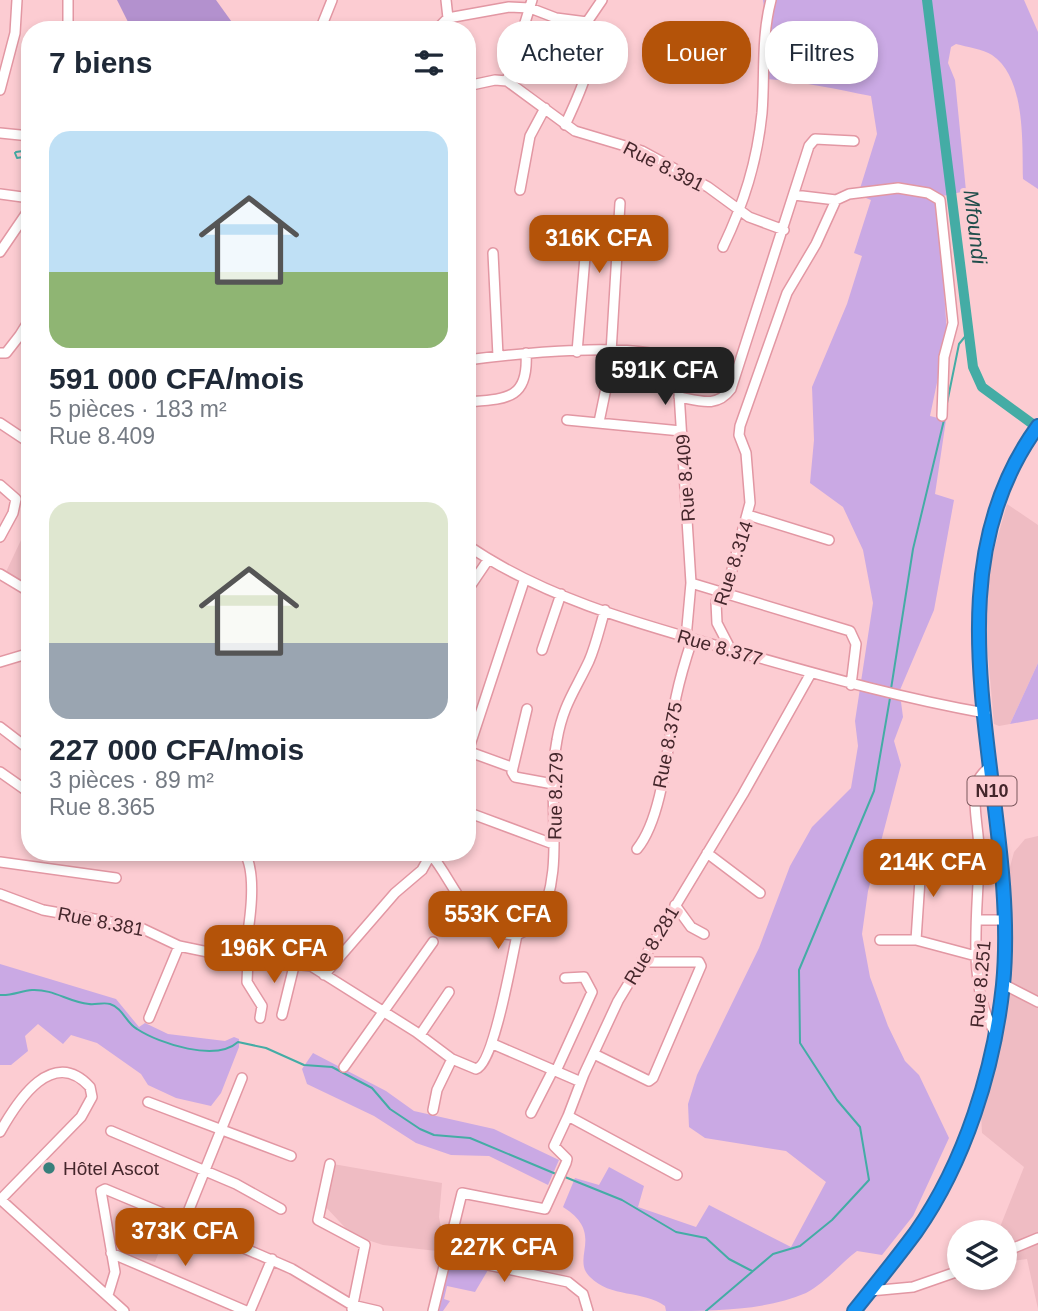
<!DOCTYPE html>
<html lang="fr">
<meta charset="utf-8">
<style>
body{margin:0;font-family:Helvetica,sans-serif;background:#f2f2f3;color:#1f2937;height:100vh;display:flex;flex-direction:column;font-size:26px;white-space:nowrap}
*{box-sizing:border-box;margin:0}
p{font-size:23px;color:#747a83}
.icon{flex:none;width:38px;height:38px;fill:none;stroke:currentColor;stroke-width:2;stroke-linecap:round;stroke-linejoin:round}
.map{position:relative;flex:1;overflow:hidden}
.side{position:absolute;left:21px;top:21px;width:455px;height:840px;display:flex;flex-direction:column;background:#fff;border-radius:28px;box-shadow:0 4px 10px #0003}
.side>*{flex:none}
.top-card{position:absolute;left:497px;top:21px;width:436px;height:63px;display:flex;gap:14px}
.tools{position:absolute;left:947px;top:1220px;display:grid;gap:14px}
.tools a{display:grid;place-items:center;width:70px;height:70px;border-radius:50%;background:#fff;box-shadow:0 4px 10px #0003;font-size:35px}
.price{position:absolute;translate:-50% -60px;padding:0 16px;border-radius:14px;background:#b45309;color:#fff;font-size:23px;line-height:46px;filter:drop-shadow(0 2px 4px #0008)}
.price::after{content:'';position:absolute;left:50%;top:42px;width:21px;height:16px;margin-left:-10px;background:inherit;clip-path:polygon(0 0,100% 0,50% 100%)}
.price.current{background:#222;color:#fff}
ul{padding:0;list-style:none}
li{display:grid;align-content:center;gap:14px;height:371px;padding:0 28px}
li span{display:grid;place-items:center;height:217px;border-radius:21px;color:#555}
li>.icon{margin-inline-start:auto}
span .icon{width:126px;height:126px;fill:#fffc;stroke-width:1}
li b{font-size:30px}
h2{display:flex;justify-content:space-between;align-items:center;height:84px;padding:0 28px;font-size:30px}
.tag{padding:0 24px;border-radius:28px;background:#fff;box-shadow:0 4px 10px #0003;font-size:24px;line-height:63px}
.tag.current{background:#b45309;color:#fff}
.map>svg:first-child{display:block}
</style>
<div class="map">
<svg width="1038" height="1311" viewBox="0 0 1038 1311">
<rect width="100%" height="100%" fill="#fcccd2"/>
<path fill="#efbcc3" d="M1007 504 1038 525V663L1010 724 999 726 994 724 985 621 991 560Z
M30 521V589L5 574Z
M1038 836V1309L1027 1259 1005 1262 1004 1232H998L1024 1167 982 1133 980 1095 994 1040 1002 897 1014 852 1025 839Z
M333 1164 442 1183 439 1217 446 1252 383 1245 352 1235 323 1204Z
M137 1202 173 1217 155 1262 117 1252Z"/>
<path fill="#caa9e4" d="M763 0H1024L1038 32V189L1023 179C1022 143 1026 78 992 55 983 49 967 47 956 44L951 47 948 63 955 80 966 191 938 197 947 335 930 416 946 420 935 494 954 500 934 610 897 697 901 702 903 717 894 741 901 765 868 891 862 934 870 977 888 1026 905 1061 919 1075 949 1138 913 1216 882 1255 857 1251C840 1264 825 1283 806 1293 765 1311 712 1311 666 1311L665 1306C643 1290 610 1298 590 1277 570 1258 606 1234 563 1207L575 1178 599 1185 609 1167 644 1186 638 1207 696 1227 709 1205 791 1247 826 1182 786 1151 705 1138 689 1127 688 1104 697 1075 759 948 790 866 812 827 851 788 858 746 855 721 873 603 863 550 843 507 810 483 814 440 812 387 847 304 862 256 854 253 871 200 858 195 877 134 871 96C836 89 803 82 767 79L770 54Z
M1038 663V719L1010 724Z
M0 964 116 999 139 1027 145 1023 168 1034 225 1041 234 1037 239 1039V1047L221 1093 211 1106 176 1098 148 1085 141 1074 97 1043 71 1035 63 1044 38 1024 25 1036 28 1051 11 1065H0Z
M313 1053 386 1091 414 1111 494 1129 559 1160 548 1185 489 1156 451 1155 416 1143 374 1116 307 1084 302 1069Z
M453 1262 488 1270 475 1292 447 1286 444 1299 450 1301 443 1311H439L447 1266Z"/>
<path fill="#b391ce" d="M117 0H216L234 25 232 30H132Z"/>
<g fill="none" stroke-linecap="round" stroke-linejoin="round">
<path stroke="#44aca5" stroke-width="2" d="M16 152 30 150
M15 153 17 158 23 157 25 161 30 158
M946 408 959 344 968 333
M891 689 913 549 944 420
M0 995C11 996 21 991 32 990 54 989 68 1002 89 1004 96 1005 103 1002 110 1004 123 1008 126 1023 137 1029 160 1044 216 1062 238 1042L266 1048 304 1065 332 1067 372 1088 390 1109 420 1129 434 1135 470 1138 556 1174
M565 1177 622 1200 676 1232 706 1238 729 1259 752 1271
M706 1311 773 1254 800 1246 832 1220 869 1180 860 1127 837 1100 800 1043 799 970 874 791 890 698"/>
<path stroke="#44aca5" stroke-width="10" d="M927 0 973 367 982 387 1038 428"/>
<g stroke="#e297a3" stroke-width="12">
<path id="minor" d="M446 0 448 18
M68 30V0
M320 30 332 0
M436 30 448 18 509 7 530 8 556 18 587 22 602 0
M507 81 532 0
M467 86 495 80 507 81 575 131 642 151 708 187 749 217 784 230
M0 90 15 33 17 0
M565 125C579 95 600 53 587 22
M0 133 30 136
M520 190 530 136 545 108
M0 194 30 198
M794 195 836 200 849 194 898 188 928 193 940 200 953 323 944 357 942 416
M723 247C744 203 757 162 762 113 765 75 761 38 771 0
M0 252 30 208
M493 253 498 356
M30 319 20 335 30 342
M577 352 586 245
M0 353H6L20 335
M467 360C513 354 638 340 677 361L691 583 686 638
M679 397C700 401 717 408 731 389L809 146 815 139 854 141
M467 402C506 399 529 400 526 353
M567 420 681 431
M599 422 610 369 620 203
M0 423 30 443
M0 485 16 499 13 513 0 537
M748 515 829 540
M467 545C551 603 656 628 753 656 830 678 906 699 985 713
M0 574 30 592
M691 583 850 631 856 644 851 685
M467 591 488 560
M542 650 561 594
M731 650 717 623 716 602 729 581 750 503 746 453 739 435 740 426 787 293 816 244 836 200
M0 662 30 653
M527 709 512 772 515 777 553 784
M0 727 30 750
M467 751 511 767
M467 754 524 581
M990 766C985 771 979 776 977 783 972 802 978 827 979 847 980 904 964 982 995 1033
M0 772 30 793
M467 812 553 844
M637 849C664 816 668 739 676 697 680 678 686 658 692 640
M244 852C259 875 248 932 244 958
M429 852C456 883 468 936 517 935 512 957 494 1064 476 1069L452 1059
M707 853 760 893
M0 862 116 878
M0 894 43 910 139 927 179 946 237 958 311 966 416 1032 452 1059 437 1090 433 1110
M675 905 691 927 704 934
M977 920H1003
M517 935 537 925C568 868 545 801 557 740 563 705 575 691 589 661 596 645 600 626 605 610
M880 940H916L976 956
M916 940 922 849 979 850
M248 959 247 982 262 1006 260 1018
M324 975 395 893 422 870 432 852
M1003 984 1038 1002
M282 1015 295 962
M149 1018 179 946
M420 1035 449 992
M493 1044 581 1082
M594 1054 649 1081 653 1078 701 966 699 962H641
M344 1067 433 942
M556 1071 592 992 584 977 565 978
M242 1078 184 1222 292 1269 352 1305 378 1311
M148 1102 291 1156
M531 1113 553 1070
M111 1131 236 1184 281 1209
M0 1132C18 1100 53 1046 90 1087L92 1097 81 1117 0 1200
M330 1164 318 1220 365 1245 352 1309
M677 1175 568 1116 584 1074 618 1001 743 794 811 673
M0 1199 124 1311
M1004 1252 1038 1238
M111 1253 246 1311
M446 1256 568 1282 583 1294 588 1311
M870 1291 913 1287 959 1271
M108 1295 115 1272 101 1191 105 1189 184 1222
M250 1311 272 1259
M433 1311 462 1193 545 1209 566 1163 567 1159 554 1146 568 1116"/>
</g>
<g stroke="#256cac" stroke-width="16">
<path id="highway" d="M854 1311C875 1285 896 1259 916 1232 965 1162 994 1069 1003 985 1021 802 918 590 1038 426"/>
</g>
<use href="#minor" stroke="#fff" stroke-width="9"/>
<use href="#highway" stroke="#1491f2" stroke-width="12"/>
</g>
<circle fill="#387f7b" stroke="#fcccd2" stroke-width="2.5" cx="49" cy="1168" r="7"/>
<g text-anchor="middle" stroke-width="7" stroke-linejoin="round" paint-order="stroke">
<rect fill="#fcccd2" stroke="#7b585d" stroke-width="2" x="967.5" y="776.5" width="49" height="29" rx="5"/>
<g font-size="18" font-weight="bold" fill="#44262b">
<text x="992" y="797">N10</text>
</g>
<g font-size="19" fill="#44262b" stroke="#fcccd2">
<text transform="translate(664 166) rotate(27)" y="7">Rue 8.391</text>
<text transform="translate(685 478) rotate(-94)" y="7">Rue 8.409</text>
<text transform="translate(733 563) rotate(-72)" y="7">Rue 8.314</text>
<text transform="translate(720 647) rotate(16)" y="7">Rue 8.377</text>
<text transform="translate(667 745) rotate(-79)" y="7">Rue 8.375</text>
<text transform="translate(555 796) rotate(-89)" y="7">Rue 8.279</text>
<text transform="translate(101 921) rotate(11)" y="7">Rue 8.381</text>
<text transform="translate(651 945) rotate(-59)" y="7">Rue 8.281</text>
<text transform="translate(980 984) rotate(-85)" y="7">Rue 8.251</text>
</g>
<g font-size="19" fill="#44262b" stroke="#fcccd2" text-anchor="start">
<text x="63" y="1175">Hôtel Ascot</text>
</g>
<g font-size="21" font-style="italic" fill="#1f4d4a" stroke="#fcccd2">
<text transform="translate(975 227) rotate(83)" y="7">Mfoundi</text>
</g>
</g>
</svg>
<div class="tools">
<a><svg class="icon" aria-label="layers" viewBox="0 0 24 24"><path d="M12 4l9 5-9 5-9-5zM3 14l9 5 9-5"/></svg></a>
</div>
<b class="price" style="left:599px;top:275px">316K CFA</b>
<b class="price current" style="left:665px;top:407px">591K CFA</b>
<b class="price" style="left:933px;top:899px">214K CFA</b>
<b class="price" style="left:498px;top:951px">553K CFA</b>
<b class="price" style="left:274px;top:985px">196K CFA</b>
<b class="price" style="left:185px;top:1268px">373K CFA</b>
<b class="price" style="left:504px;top:1284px">227K CFA</b>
<div class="top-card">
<a class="tag">Acheter</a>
<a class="tag current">Louer</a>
<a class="tag">Filtres</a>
</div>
<section class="side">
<h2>7 biens<svg class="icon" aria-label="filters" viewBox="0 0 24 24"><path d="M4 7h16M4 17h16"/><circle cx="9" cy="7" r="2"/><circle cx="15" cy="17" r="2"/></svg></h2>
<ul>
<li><span style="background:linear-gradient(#bfe0f5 65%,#8fb573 0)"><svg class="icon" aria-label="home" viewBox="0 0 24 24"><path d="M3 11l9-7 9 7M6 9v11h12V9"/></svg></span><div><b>591 000 CFA/mois</b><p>5 pièces · 183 m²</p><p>Rue 8.409</p></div></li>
<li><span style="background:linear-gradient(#dfe7d0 65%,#9aa5b1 0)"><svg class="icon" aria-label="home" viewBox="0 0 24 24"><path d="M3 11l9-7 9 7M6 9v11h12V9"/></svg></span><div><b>227 000 CFA/mois</b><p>3 pièces · 89 m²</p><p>Rue 8.365</p></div></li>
</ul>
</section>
</div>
